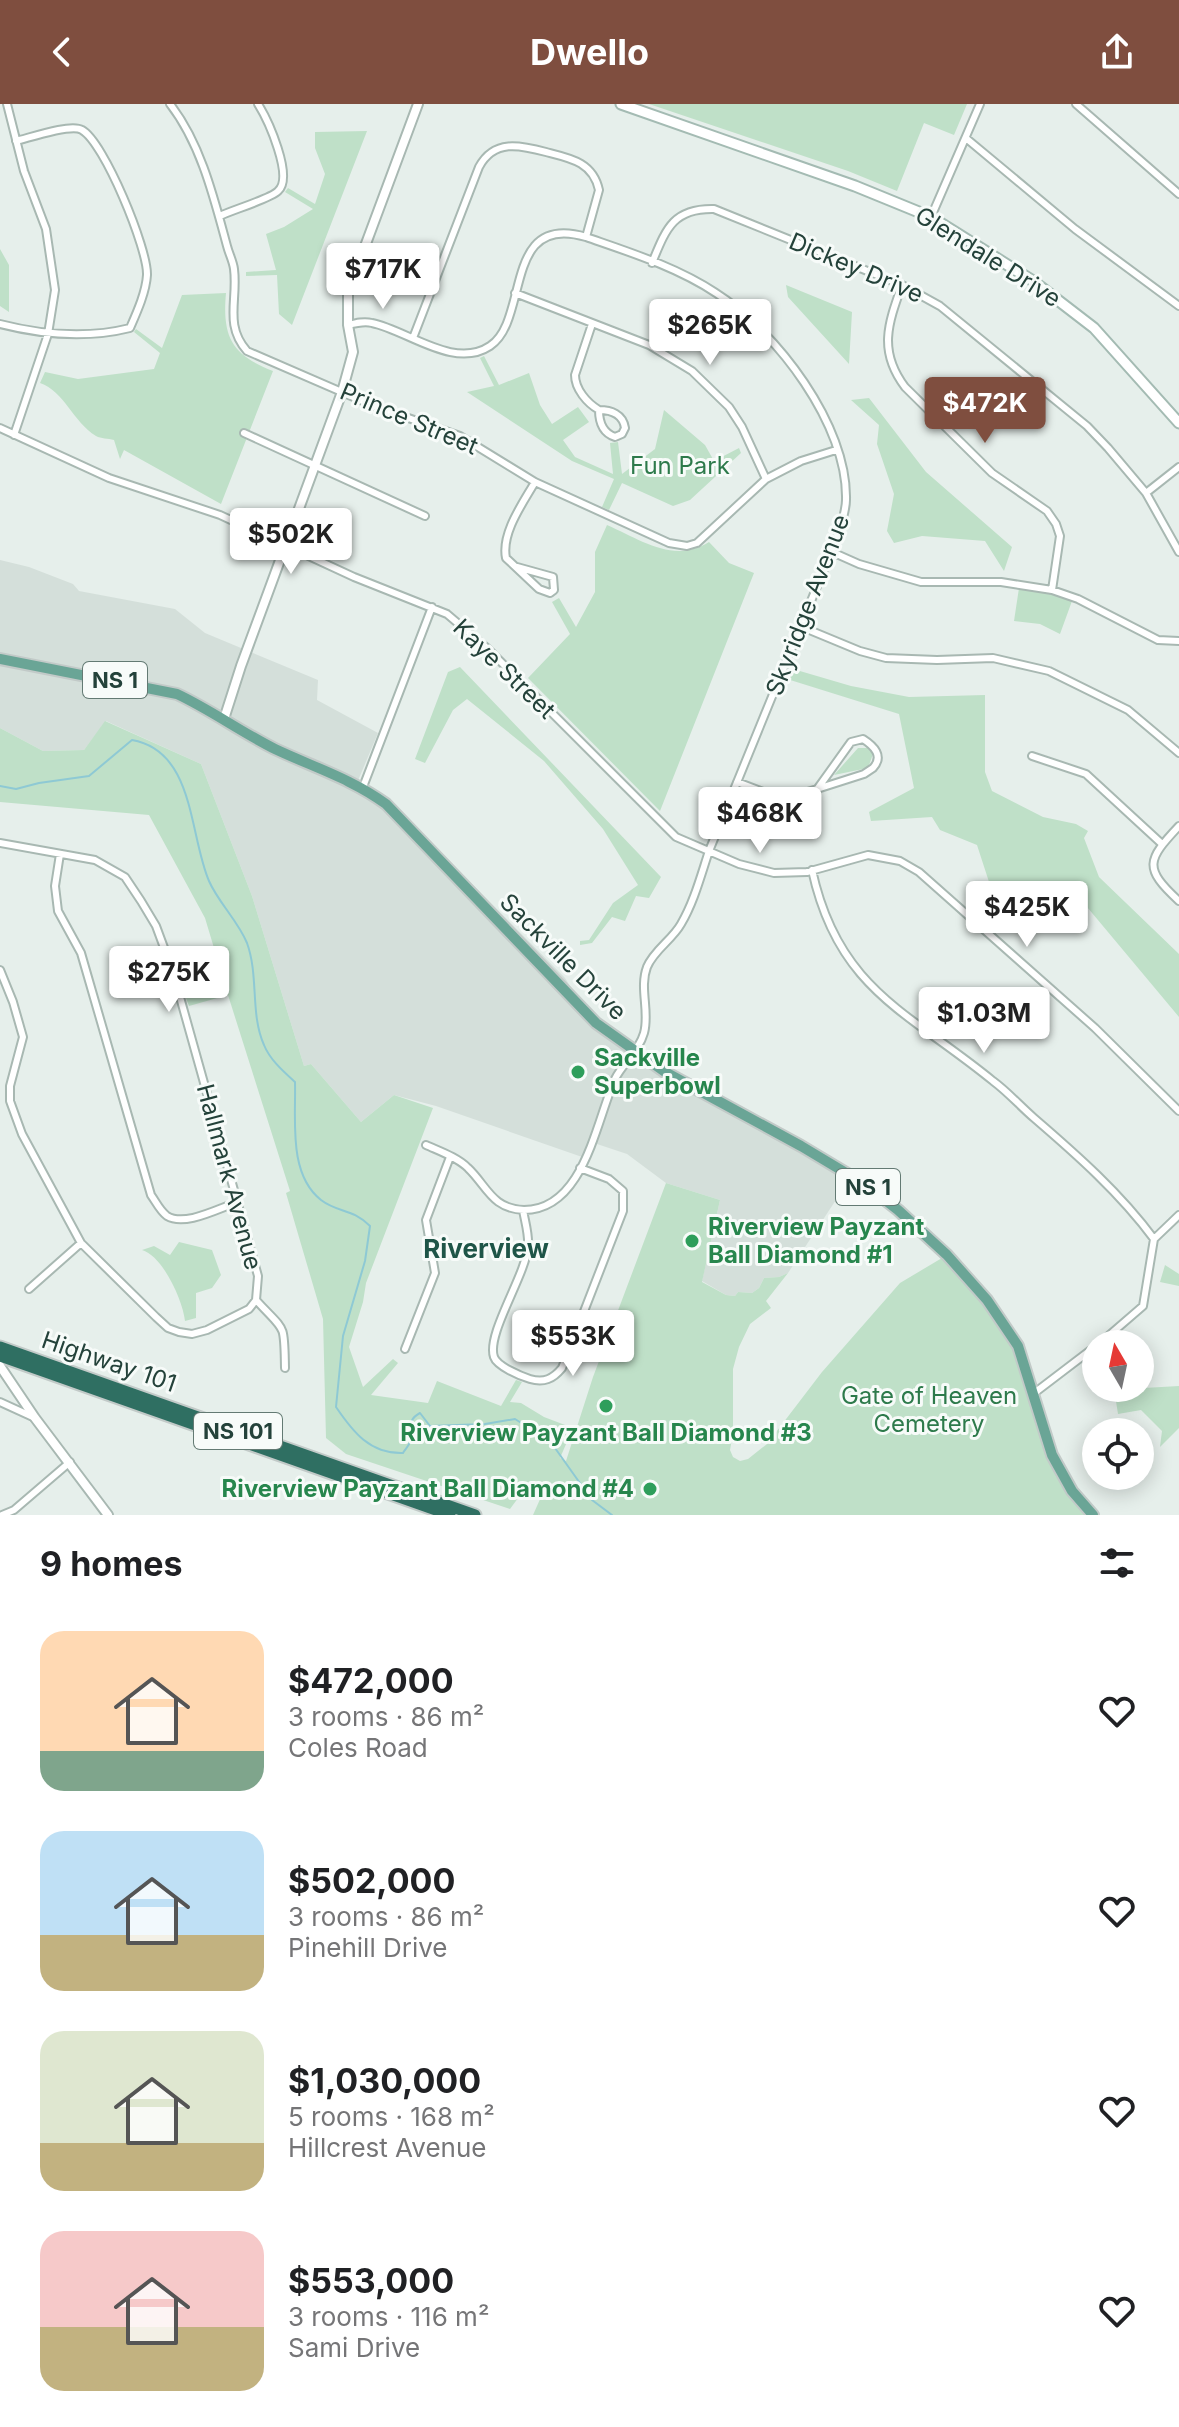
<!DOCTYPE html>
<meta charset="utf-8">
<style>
body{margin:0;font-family:Inter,sans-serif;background:#f2f2f2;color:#202124;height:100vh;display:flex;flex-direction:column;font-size:30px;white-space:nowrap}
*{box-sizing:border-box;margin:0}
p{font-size:26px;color:#757577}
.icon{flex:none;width:44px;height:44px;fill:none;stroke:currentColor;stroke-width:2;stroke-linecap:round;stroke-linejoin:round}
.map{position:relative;height:1411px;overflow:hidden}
.sheet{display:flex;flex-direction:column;background:#fff;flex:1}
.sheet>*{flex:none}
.needle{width:52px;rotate:351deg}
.buttons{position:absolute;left:1082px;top:1226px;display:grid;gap:16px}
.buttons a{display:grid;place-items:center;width:72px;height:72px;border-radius:50%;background:#fff;box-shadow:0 4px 20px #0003;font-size:40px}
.price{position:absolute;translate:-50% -68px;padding:0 18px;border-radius:8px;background:#fff;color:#222;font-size:26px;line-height:52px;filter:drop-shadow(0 2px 4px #0008)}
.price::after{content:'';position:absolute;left:50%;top:48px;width:24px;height:18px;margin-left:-12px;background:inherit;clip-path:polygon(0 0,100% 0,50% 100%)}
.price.on{background:#7f4e3f;color:#fff}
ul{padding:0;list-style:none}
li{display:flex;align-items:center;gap:24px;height:200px;padding:0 40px}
li span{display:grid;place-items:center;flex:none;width:224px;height:160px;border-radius:24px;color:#555}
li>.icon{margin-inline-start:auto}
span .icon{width:96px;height:96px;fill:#fffc;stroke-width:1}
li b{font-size:34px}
h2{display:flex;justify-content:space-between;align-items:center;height:96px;padding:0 40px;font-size:34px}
header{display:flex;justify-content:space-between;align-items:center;height:104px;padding:0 40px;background:#7f4e3f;color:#fff;font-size:36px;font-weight:700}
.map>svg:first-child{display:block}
</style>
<header><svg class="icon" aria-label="back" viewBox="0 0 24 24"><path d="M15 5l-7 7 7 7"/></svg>Dwello<svg class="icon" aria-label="share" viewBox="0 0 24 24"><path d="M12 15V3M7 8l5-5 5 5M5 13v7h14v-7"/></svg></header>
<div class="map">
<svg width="1179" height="1411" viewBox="0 0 1179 1411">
<rect width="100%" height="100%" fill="#e6efeb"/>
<path fill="#d4dfda" d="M0 456 29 463 73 480 79 487 175 505 205 529 318 576 317 596 378 629 357 679 403 710 565 874 592 917 642 954 851 1073 788 1169 779 1173 764 1174 759 1184 752 1189 738 1188 735 1192 726 1191 702 1177 720 1096 666 1079 627 1050 591 1038 585 1054 436 1002 394 991 361 1018 311 960 304 962 252 792 201 660 106 617 84 646 43 647 0 624Z"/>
<path fill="#bfe0c8" d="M649 0H967L954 31 924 19 897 87 848 67Z
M367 27 292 221 279 210 277 171 246 172V168L276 166 266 130 284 123 313 105 285 88 288 84 315 100 325 70 315 44V28Z
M0 145 9 161V208L0 202Z
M786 181 852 208 849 260 788 193Z
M226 189C222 233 232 251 273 267L221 400 124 346 120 355 114 336C108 334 101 335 96 332 73 318 64 287 40 279L45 268 78 275 154 265 160 249 134 228 136 225 162 244 182 191Z
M484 252 499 281 529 269 540 301 552 320 578 303 589 318 563 336 575 353 613 370 610 339 618 338 622 370 655 345 664 306 705 341 714 357 739 344 741 349 690 396 673 402 622 379 609 406 602 403 614 375 572 357 467 288 494 282 480 254Z
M869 294 926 368 1012 443 1004 467 985 437 922 432 894 439 887 427 894 390 877 340 879 321 851 296Z
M607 421C641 436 674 460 709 438L729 459 754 469 660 707 528 574 570 530 552 498 559 494 576 523 595 488V448Z
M1019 484 1057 491 1072 497 1060 530 1040 520 1014 517Z
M460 563 661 773 649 794 636 792 625 817 612 813 592 839 580 841V837L589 836 613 799 638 781 603 725 544 657 467 595 453 606 425 659 415 655 448 568Z
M793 565 851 582 909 593 985 591V668L992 687 1043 713 1076 720 1088 727 1084 734 1099 773 1179 850V913L1067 779 1023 803 990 781 977 741 940 726 932 713 871 717 869 708 914 684 899 610 787 575Z
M105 617 201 660 252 792 304 962 311 960 361 1018 394 991 433 1004 366 1179 363 1198 349 1243 363 1283 393 1255 398 1259 371 1291 428 1299 437 1277 501 1302 516 1276 522 1278 510 1298 521 1299 544 1313 573 1324 560 1354 566 1357 593 1273 666 1079 720 1096 702 1178 726 1191 735 1192 738 1188 752 1189 759 1184 764 1174 779 1173 788 1169 766 1197 771 1204 750 1220 739 1243 733 1265V1329L730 1346 733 1353 740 1357 748 1355 767 1340 822 1268 900 1179 947 1151 1005 1220 1052 1351 1093 1411H533L541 1393 524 1386 510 1405 346 1350 326 1334 323 1215 286 1089 290 1087 228 891 189 902 184 889 223 874 205 814 149 711 0 698V624L43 647 84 646Z
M858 644H868L873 650 868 664 834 671Z
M179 1138 212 1146 221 1171 212 1184 196 1189V1214L185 1217C183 1197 163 1152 142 1146L154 1142 170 1151Z
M1165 1161 1179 1170V1182L1160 1178Z
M1179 1282V1324L1160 1343 1162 1327 1141 1306 1118 1310 1115 1291 1144 1284Z"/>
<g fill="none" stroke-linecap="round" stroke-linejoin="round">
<path stroke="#8ec9d4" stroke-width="2" d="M0 682 16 685 39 679 89 672 132 636C195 647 189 731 209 777 218 798 238 817 247 839 259 872 250 910 264 941 270 956 284 968 295 978 296 1016 288 1070 321 1096 338 1109 352 1104 370 1122L365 1157 343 1232 336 1303C353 1328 370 1350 403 1349 405 1345 409 1342 410 1338 414 1325 405 1317 420 1309L430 1322 485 1320 515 1315 550 1337 592 1396 612 1411"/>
<g stroke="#a8b8b2" stroke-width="10">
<path id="minor" d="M7 0 24 67 46 125 55 186 48 230 14 331
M170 0C201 40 214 94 227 142 229 150 233 157 234 165 238 196 224 221 247 247L374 302 460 332 535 378 669 439 687 442 697 439 766 375 801 357 836 346
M1076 0 1179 90
M967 35 1075 125 1179 202
M220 112C232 106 270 95 278 87 294 73 268 16 258 0
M931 113 980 0
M652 159C666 125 673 104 714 105L902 181 940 202 1087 322 1108 344 1146 389 1179 448
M902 181C888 220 878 247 905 283L992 369 1047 407 1056 420 1060 432 1052 486
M515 189 649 241 692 267 729 303 742 323 766 375
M0 220C43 231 86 235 130 224 137 208 146 188 147 171 148 145 104 38 82 26 71 19 29 34 16 37
M592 220 575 271C575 285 587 299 599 306 599 319 603 329 615 333L622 330 625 324C623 310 611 306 599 306
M348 221C356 219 364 217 372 219 407 226 454 266 490 242 530 216 502 108 586 133 629 148 677 163 716 189 776 227 848 321 846 396 846 406 842 416 840 426L709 747C701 771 694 798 681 820 672 836 654 846 647 863 639 884 650 908 644 929 639 947 623 959 615 975 596 1017 584 1106 524 1106 492 1105 487 1082 468 1064 457 1053 439 1047 426 1041
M413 234 479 63C494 35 520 41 546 48 570 54 593 58 599 86L586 133
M0 324 109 374 220 411 354 473 447 510 487 544 676 733 739 760 774 769 807 768 868 751 900 757 919 768 1095 924 1179 1007
M244 329 425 412
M1146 389 1179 363
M832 448 859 460 921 478H1001L1052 486 1078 495 1158 536 1179 537
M517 463 553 473 554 486 550 489 539 485 506 454C501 429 523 399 535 378
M802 523 860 547 886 554 937 556 993 554 1049 567 1128 606 1179 649
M1032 652 1086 670 1162 740
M737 678 779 694 792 693 864 670 873 664C884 652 874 642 863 635L851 638 818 684
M363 683 432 503
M1179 722C1147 756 1143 764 1179 797
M0 739 95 756 125 773 141 797 156 822 173 868 258 1172 256 1196 249 1205 207 1226 192 1230 179 1228 168 1224 156 1213 81 1139 22 1030 10 997V982L23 933 13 898 0 866
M60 750 55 782 58 807 81 849 151 1091C156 1098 160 1107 167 1112 185 1123 219 1104 238 1098
M812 766C838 886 909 908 993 977 1008 988 1020 1002 1034 1014 1077 1051 1120 1089 1154 1135
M523 1106C525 1118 529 1130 528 1142 526 1171 486 1230 494 1253 497 1262 520 1272 530 1275 544 1279 553 1275 562 1264L623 1107V1087L609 1075 580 1064
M29 1185 81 1139
M256 1196C286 1229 284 1217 285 1264
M1099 1240 1143 1202 1154 1135 1179 1111
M405 1245 435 1169 426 1116 450 1053
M1033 1290 1096 1242
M0 1298 35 1314
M2 1411 14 1406 70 1358"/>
</g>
<g stroke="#a8b8b2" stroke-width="12">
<path id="tertiary" d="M224 615 241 562 342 288 353 248 348 221V188L418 0
M0 1262 35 1314 108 1411"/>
</g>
<g stroke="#a4bbb3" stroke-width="13">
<path id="secondary" d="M621 0 855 82 931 113 1033 177 1094 224 1179 319"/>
</g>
<g stroke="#c2cac8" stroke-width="14">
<path id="primary" d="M0 555 177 590C211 606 241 628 275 645 313 663 352 675 386 700L596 919 665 968 801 1042 866 1081 898 1106 947 1151 987 1196 1018 1242 1052 1351 1072 1387 1093 1411"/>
</g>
<g stroke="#c2cac8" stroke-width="15">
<path id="motorway" d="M0 1243 475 1411
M0 1252 450 1411"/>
</g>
<use href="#minor" stroke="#fff" stroke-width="6"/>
<use href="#tertiary" stroke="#fff" stroke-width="8"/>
<use href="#secondary" stroke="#fff" stroke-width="9"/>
<use href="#primary" stroke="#6aa596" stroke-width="10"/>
<use href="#motorway" stroke="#2f6f62" stroke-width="11"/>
</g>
<g fill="#2e9e5b" stroke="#f7fbf9" stroke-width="3">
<circle cx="578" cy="968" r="8"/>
<circle cx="692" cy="1137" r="8"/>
<circle cx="606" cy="1302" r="8"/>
<circle cx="650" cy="1385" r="8"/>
</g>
<g text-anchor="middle" stroke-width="6" stroke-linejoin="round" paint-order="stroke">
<g fill="#f7fbf9" stroke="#637a73" stroke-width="2">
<rect x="83" y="558" width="64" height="36" rx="6"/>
<rect x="836" y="1065" width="64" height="36" rx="6"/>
<rect x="194" y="1309" width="88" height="36" rx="6"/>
</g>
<g font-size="22" font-weight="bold" fill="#24423a">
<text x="115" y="584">NS 1</text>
<text x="868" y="1091">NS 1</text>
<text x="238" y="1335">NS 101</text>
</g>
<g font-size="24" fill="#24423a" stroke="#f7fbf9">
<text transform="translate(988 153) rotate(32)" y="8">Glendale Drive</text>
<text transform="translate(856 164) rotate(23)" y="8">Dickey Drive</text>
<text transform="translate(409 315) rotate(23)" y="8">Prince Street</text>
<text transform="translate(808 501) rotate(-69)" y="8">Skyridge Avenue</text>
<text transform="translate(504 565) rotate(44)" y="8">Kaye Street</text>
<text transform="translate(563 853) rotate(45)" y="8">Sackville Drive</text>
<text transform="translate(229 1073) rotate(75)" y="8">Hallmark Avenue</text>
<text transform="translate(109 1258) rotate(19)" y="8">Highway 101</text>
</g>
<g font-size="24" fill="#2d7a4b" stroke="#f7fbf9">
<text x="680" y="370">Fun Park</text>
<text x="929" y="1300">Gate of Heaven<tspan x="929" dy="28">Cemetery</tspan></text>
</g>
<g font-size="24" font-weight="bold" fill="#27864d" stroke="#f7fbf9" text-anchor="start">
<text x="594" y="962">Sackville<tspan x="594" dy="28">Superbowl</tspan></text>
<text x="708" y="1131">Riverview Payzant<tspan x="708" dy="28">Ball Diamond #1</tspan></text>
<text x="606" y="1337" text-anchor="middle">Riverview Payzant Ball Diamond #3</text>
<text x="634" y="1393" text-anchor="end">Riverview Payzant Ball Diamond #4</text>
</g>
<g font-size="26" font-weight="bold" fill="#1f5548" stroke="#f7fbf9">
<text x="486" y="1154">Riverview</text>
</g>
</g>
</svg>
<div class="buttons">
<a><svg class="needle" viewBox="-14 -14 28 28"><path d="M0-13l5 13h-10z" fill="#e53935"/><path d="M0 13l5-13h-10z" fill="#757577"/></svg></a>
<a><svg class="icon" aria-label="locate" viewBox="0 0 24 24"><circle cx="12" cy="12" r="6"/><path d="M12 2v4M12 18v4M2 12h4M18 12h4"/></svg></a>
</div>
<b class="price" style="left:383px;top:207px">$717K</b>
<b class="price" style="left:710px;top:263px">$265K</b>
<b class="price on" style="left:985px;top:341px">$472K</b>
<b class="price" style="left:291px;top:472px">$502K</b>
<b class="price" style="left:760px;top:751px">$468K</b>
<b class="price" style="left:1027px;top:845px">$425K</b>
<b class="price" style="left:169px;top:910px">$275K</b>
<b class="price" style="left:984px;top:951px">$1.03M</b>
<b class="price" style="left:573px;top:1274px">$553K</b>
</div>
<section class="sheet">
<h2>9 homes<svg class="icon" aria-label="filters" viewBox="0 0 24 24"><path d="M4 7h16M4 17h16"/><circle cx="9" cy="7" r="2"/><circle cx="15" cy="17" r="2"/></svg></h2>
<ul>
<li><span style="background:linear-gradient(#ffd9b3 75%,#7fa58c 0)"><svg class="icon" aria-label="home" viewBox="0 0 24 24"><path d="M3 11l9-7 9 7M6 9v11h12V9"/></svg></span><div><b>$472,000</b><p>3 rooms · 86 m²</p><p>Coles Road</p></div><svg class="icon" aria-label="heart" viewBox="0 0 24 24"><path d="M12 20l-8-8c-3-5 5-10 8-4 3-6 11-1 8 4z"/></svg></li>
<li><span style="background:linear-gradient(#bfe0f5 65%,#c2b280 0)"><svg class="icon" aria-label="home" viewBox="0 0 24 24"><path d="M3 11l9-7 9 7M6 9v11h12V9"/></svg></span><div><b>$502,000</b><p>3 rooms · 86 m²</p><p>Pinehill Drive</p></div><svg class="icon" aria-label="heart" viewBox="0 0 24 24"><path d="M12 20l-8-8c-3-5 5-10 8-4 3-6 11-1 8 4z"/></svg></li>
<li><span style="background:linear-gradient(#dfe7d0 70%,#c2b280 0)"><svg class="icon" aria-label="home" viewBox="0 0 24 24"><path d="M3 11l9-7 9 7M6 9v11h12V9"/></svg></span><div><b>$1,030,000</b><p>5 rooms · 168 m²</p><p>Hillcrest Avenue</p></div><svg class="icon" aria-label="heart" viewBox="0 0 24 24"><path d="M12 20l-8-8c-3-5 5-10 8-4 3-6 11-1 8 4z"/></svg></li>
<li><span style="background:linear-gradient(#f6c9c9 60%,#c2b280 0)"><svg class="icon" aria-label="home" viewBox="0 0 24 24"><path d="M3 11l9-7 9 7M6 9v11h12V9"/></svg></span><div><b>$553,000</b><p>3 rooms · 116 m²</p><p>Sami Drive</p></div><svg class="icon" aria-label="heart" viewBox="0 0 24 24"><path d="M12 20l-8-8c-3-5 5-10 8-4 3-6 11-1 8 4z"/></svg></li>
</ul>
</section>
